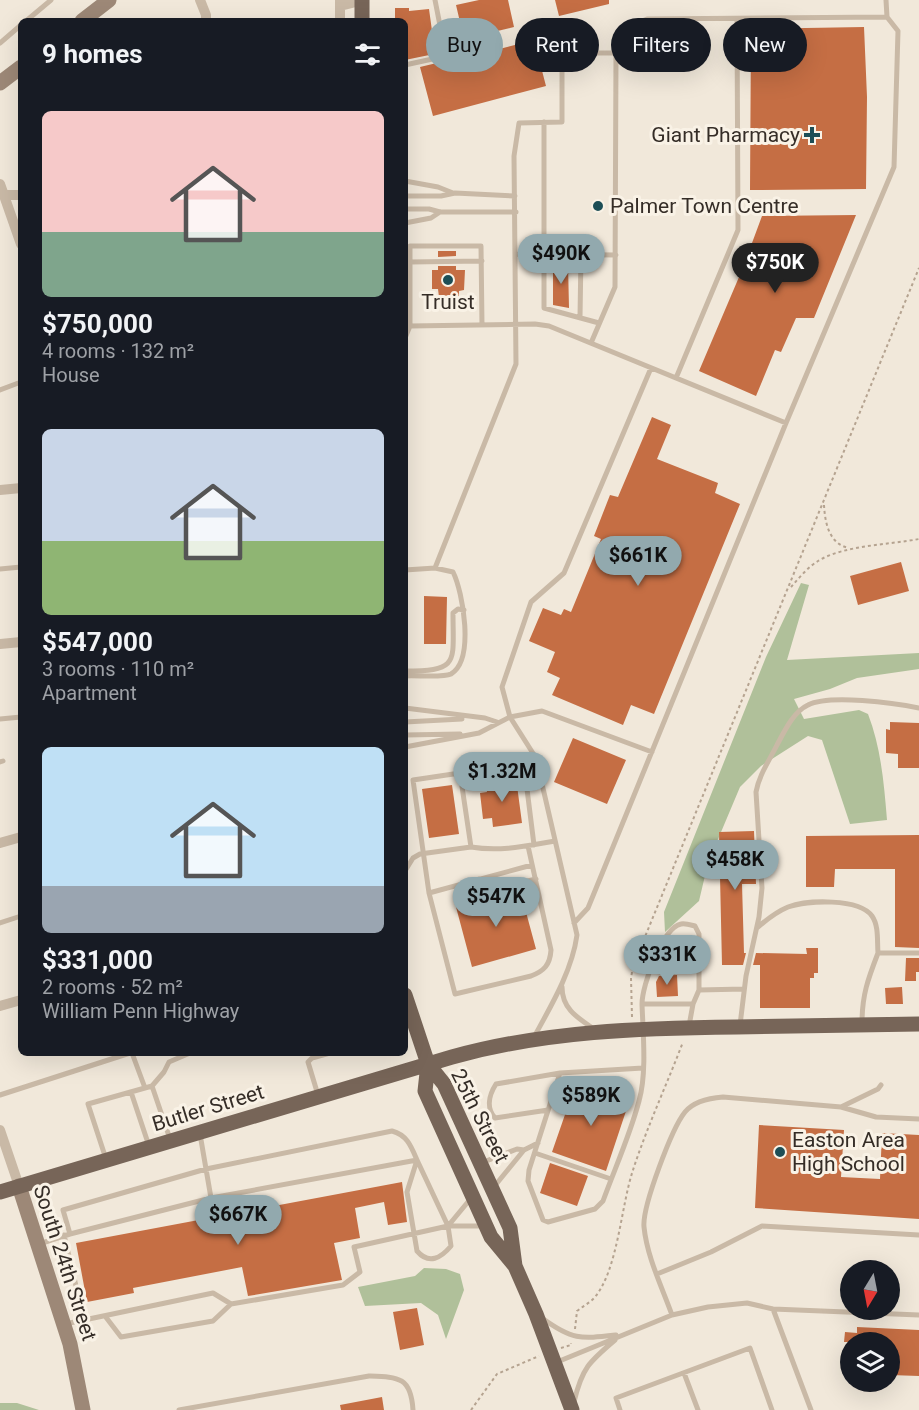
<!DOCTYPE html>
<meta charset="utf-8">
<style>
body{margin:0;font-family:Roboto,sans-serif;background:#242831;color:#f1f3f6;height:100vh;display:flex;flex-direction:column;font-size:22px;white-space:nowrap}
*{box-sizing:border-box;margin:0}
p{font-size:20px;color:#9ea1a6}
.icon{flex:none;width:33px;height:33px;fill:none;stroke:currentColor;stroke-width:2;stroke-linecap:round;stroke-linejoin:round}
.map{position:relative;flex:1;overflow:hidden}
.side{position:absolute;left:18px;top:18px;width:390px;height:1038px;display:flex;flex-direction:column;background:#171b24;border-radius:9px;box-shadow:0 6px 24px #0002}
.side>*{flex:none}
.banner{position:absolute;left:426px;top:18px;width:402px;height:54px;display:flex;gap:12px}
.needle{width:39px;rotate:190deg}
.controls{position:absolute;left:840px;top:1260px;display:grid;gap:12px}
.controls a{display:grid;place-items:center;width:60px;height:60px;border-radius:50%;background:#171b24;box-shadow:0 6px 24px #0002;font-size:30px}
.price{position:absolute;translate:-50% -51px;padding:0 14px;border-radius:21px;background:#92a9ae;color:#111;font-size:20px;line-height:39px;filter:drop-shadow(0 2px 3px #0008)}
.price::after{content:'';position:absolute;left:50%;top:36px;width:18px;height:14px;margin-left:-9px;background:inherit;clip-path:polygon(0 0,100% 0,50% 100%)}
.price.active{background:#222;color:#fff}
ul{padding:0;list-style:none}
li{display:grid;align-content:center;gap:12px;height:318px;padding:0 24px}
li span{display:grid;place-items:center;height:186px;border-radius:9px;color:#555}
li>.icon{margin-inline-start:auto}
span .icon{width:108px;height:108px;fill:#fffc;stroke-width:1}
li b{font-size:26px}
h2{display:flex;justify-content:space-between;align-items:center;height:72px;padding:0 24px;font-size:26px}
.tag{padding:0 21px;border-radius:27px;background:#171b24;box-shadow:0 6px 24px #0002;font-size:21px;line-height:54px}
.tag.active{background:#92a9ae;color:#111}
.map>svg:first-child{display:block}
</style>
<div class="map">
<svg width="919" height="1410" viewBox="0 0 919 1410">
<rect width="100%" height="100%" fill="#f1e8da"/>
<path fill="#b0c09a" d="M801 583 809 585 787 660 919 653V669L857 678 830 689 794 699 804 719 859 710 868 714C881 748 884 783 887 820L850 824 822 740 808 736 761 766 740 787 708 863 699 901 665 932 664 912 766 657Z
M424 1268 446 1269 460 1274 464 1290 446 1339 438 1315 421 1303 365 1306 358 1287 415 1276Z
M0 1403H17L39 1410H0Z"/>
<path fill="#c56e44" d="M479 0H508L514 27 464 39 456 5Z
M555 0H609V4L559 16Z
M395 8H409V11L429 9 433 38H435L439 53 405 60V21H395Z
M864 27 867 97 866 189 750 190 751 29Z
M534 40 546 86 433 116 420 67 441 62 442 64Z
M856 215 814 318H796L781 352 775 350 756 396 699 371 742 270 762 216Z
M438 251H456V256L438 257Z
M553 264H568L569 308 553 305Z
M438 266H456V270H465L464 290 459 291V297H439L438 289H432V270H438Z
M652 417 671 425 657 459 718 483 715 493 740 504 654 714 631 705 623 725 552 695 560 678 547 672 555 652 529 641 543 608 561 615 564 609 571 612 601 539 594 536 610 495 618 497Z
M901 562 909 591 858 605 850 576Z
M424 596 447 597 446 644H424Z
M890 722 919 723V768H898V754L886 753V729L890 730Z
M573 738 626 760 607 804 554 782Z
M516 778 522 823 493 827 492 818 483 819 480 793 487 792 485 782Z
M452 785 459 834 429 838 422 789Z
M754 831 756 884H742L744 953H746L743 965H722L719 832Z
M919 835V948L895 947V869H835L834 887H806V836Z
M520 890 536 949 472 967 456 907Z
M806 948H818V973H814V978H810V1008H760V965H753L756 953 807 954Z
M906 958H919V972H916V981H905Z
M677 975 678 996 657 997 656 982 659 976Z
M902 987 903 1004H886L885 988Z
M576 1083 629 1102 606 1171 552 1152Z
M759 1125 844 1130 841 1177 880 1179 882 1133 919 1135V1219L755 1208Z
M550 1163 588 1176 577 1206 540 1193Z
M402 1182 407 1222 388 1225 384 1202 355 1208 360 1238 334 1243 342 1280 248 1296 242 1267 133 1288 134 1293 87 1302 76 1243Z
M417 1308 424 1345 400 1350 393 1312Z
M857 1327 919 1330V1376L890 1375V1342H844L845 1332 857 1333Z
M382 1397 384 1410H341L340 1405Z"/>
<g fill="none" stroke-linecap="round" stroke-linejoin="round">
<path stroke="#b5a390" stroke-width="2" stroke-dasharray="3 3" stroke-linecap="butt" d="M824 505C825 523 829 544 849 548
M791 587C799 578 808 567 818 561 844 545 888 545 919 539
M632 1017 631 978 633 966 919 268
M575 1329 577 1311C583 1306 590 1303 595 1297 618 1269 621 1206 633 1170 647 1127 667 1084 683 1042
M561 1348 571 1345V1343
M471 1410 497 1374 539 1356"/>
<path stroke="#c9b9a6" stroke-width="5" d="M26 21 51 0
M0 43 21 25
M405 65 446 56 435 0
M544 122V308L599 323
M405 181 438 187 453 193
M405 196H441L455 193 515 196
M405 209H429L440 212H516
M405 223 431 218 440 212
M516 254 616 255
M410 262 482 261
M580 317 581 255
M410 326V246H481L482 325
M405 338 410 326 535 324 549 326 786 423
M591 343 615 287 616 53C617 34 630 25 647 19L887 17
M676 378 738 230 737 19
M0 390 21 382
M435 568 516 364 514 156 519 123 562 122V53H616
M0 569 21 567
M405 570 435 568 453 572C463 592 475 660 451 674 443 678 415 675 405 676
M405 671C460 671 453 663 453 613L458 609 464 610
M405 708 485 718 497 722
M0 719 21 717
M405 722 462 719
M405 735 460 734
M405 747 479 733 510 717 542 711 652 752
M0 762 3 761
M460 773 413 780 429 893 455 994 531 976C544 971 550 965 551 950L528 846
M534 845 524 765C515 754 480 763 466 765L460 773 471 847C500 852 526 846 555 841
M405 871 413 858 420 854 471 847
M479 879 484 888 489 890 536 879
M429 893 532 865
M0 923 21 916
M574 923 588 908 786 423 894 167 898 31 887 17 886 0
M757 928C766 920 776 912 788 907 807 900 859 898 872 916 879 926 877 941 878 953H919
M562 987C562 1009 578 1018 594 1029
M699 990 744 989
M642 1004C642 986 662 928 681 924 685 923 691 925 695 926L699 934V990L693 1004
M862 1023C862 995 868 979 878 953
M740 1025 746 976 759 917 762 888 756 792C759 775 769 761 777 745 784 732 793 712 808 705 829 694 895 703 919 708
M534 1037C551 1006 572 971 577 935L536 758 510 717 502 687 531 602 564 573 651 368
M132 1053 145 1088
M643 1068 560 1073 529 1170 528 1181 543 1220 548 1222 595 1209 603 1201C615 1168 630 1135 639 1101 647 1073 643 1033 642 1004H693L689 1026
M152 1086 164 1072 169 1062 190 1053
M131 1092 149 1146
M0 1095 130 1053
M318 1095 308 1062 312 1058 330 1053
M841 1107 878 1089 881 1085
M548 1110 495 1118C486 1108 489 1095 496 1084L560 1073
M200 1134 211 1198
M535 1153 611 1179
M106 1159 88 1104 152 1086 170 1139
M481 1163 517 1149 524 1150
M493 1188 524 1150 538 1143
M448 1226 472 1197
M64 1235 84 1320
M39 1244 70 1234 211 1198 417 1160 448 1226 451 1246C441 1258 429 1265 417 1251L407 1192 417 1160C411 1146 407 1135 392 1131L206 1169 63 1210 70 1234
M657 1274 711 1252 762 1226 919 1235
M773 1309 811 1410
M672 1315C662 1287 647 1257 644 1227 642 1207 672 1128 685 1112 694 1101 710 1098 723 1097L841 1107 876 1117 919 1119
M105 1316 121 1337 213 1321 231 1304
M542 1318C572 1340 580 1339 616 1335
M65 1324 213 1293 231 1304 343 1285 360 1272 354 1247 448 1226H483
M557 1362 672 1315 708 1307 747 1303 773 1309 919 1315
M684 1373 698 1410
M574 1402C582 1368 589 1362 615 1340
M179 1410 369 1376C399 1377 411 1377 413 1410
M620 1410 616 1398 750 1348 772 1410"/>
<path stroke="#c9b9a6" stroke-width="10" d="M200 0 206 15V21
M340 6 364 0
M340 21V0
M0 184 21 244
M4 195H21
M0 490 21 488
M0 644 21 642
M0 843 21 837
M0 1006 21 1000
M0 1130 19 1186"/>
<path stroke="#9d8877" stroke-width="15" d="M82 21 109 0
M0 83 21 67
M19 1186 70 1344 83 1410"/>
<path stroke="#776558" stroke-width="15" d="M362 0V21
M405 995 428 1064 444 1084 510 1228 515 1266 536 1314 572 1410
M428 1064 425 1091 491 1237 515 1266
M0 1192 452 1057C546 1031 640 1028 737 1027 797 1026 858 1025 919 1024"/>
</g>
<g fill="#1d4e56" stroke="#f9f2e6" stroke-width="2">
<path d="M809 126h6v6h6v6h-6v6h-6v-6h-6v-6h6z"/>
<circle cx="598" cy="206" r="6"/>
<circle cx="448" cy="280" r="6"/>
<circle cx="780" cy="1152" r="6"/>
</g>
<g text-anchor="middle" stroke-width="6" stroke-linejoin="round" paint-order="stroke">
<g font-size="21" fill="#352d27" stroke="#f9f2e6" text-anchor="start">
<text x="800" y="142" text-anchor="end">Giant Pharmacy</text>
<text x="610" y="213">Palmer Town Centre</text>
<text x="448" y="309" text-anchor="middle">Truist</text>
<text x="792" y="1147">Easton Area<tspan x="792" dy="24">High School</tspan></text>
</g>
<g font-size="21" fill="#352d27" stroke="#f9f2e6">
<text transform="translate(208 1108) rotate(-17)" y="7">Butler Street</text>
<text transform="translate(480 1116) rotate(63)" y="7">25th Street</text>
<text transform="translate(65 1263) rotate(72)" y="7">South 24th Street</text>
</g>
</g>
</svg>
<div class="controls">
<a><svg class="needle" viewBox="-14 -14 28 28"><path d="M0-13l5 13h-10z" fill="#e53935"/><path d="M0 13l5-13h-10z" fill="#9ea1a6"/></svg></a>
<a><svg class="icon" aria-label="layers" viewBox="0 0 24 24"><path d="M12 4l9 5-9 5-9-5zM3 14l9 5 9-5"/></svg></a>
</div>
<b class="price" style="left:561px;top:285px">$490K</b>
<b class="price active" style="left:775px;top:294px">$750K</b>
<b class="price" style="left:638px;top:587px">$661K</b>
<b class="price" style="left:502px;top:803px">$1.32M</b>
<b class="price" style="left:735px;top:891px">$458K</b>
<b class="price" style="left:496px;top:928px">$547K</b>
<b class="price" style="left:667px;top:986px">$331K</b>
<b class="price" style="left:591px;top:1127px">$589K</b>
<b class="price" style="left:238px;top:1246px">$667K</b>
<div class="banner">
<a class="tag active">Buy</a>
<a class="tag">Rent</a>
<a class="tag">Filters</a>
<a class="tag">New</a>
</div>
<section class="side">
<h2>9 homes<svg class="icon" aria-label="filters" viewBox="0 0 24 24"><path d="M4 7h16M4 17h16"/><circle cx="9" cy="7" r="2"/><circle cx="15" cy="17" r="2"/></svg></h2>
<ul>
<li><span style="background:linear-gradient(#f6c9c9 65%,#7fa58c 0)"><svg class="icon" aria-label="home" viewBox="0 0 24 24"><path d="M3 11l9-7 9 7M6 9v11h12V9"/></svg></span><div><b>$750,000</b><p>4 rooms · 132 m²</p><p>House</p></div></li>
<li><span style="background:linear-gradient(#c9d6e8 60%,#8fb573 0)"><svg class="icon" aria-label="home" viewBox="0 0 24 24"><path d="M3 11l9-7 9 7M6 9v11h12V9"/></svg></span><div><b>$547,000</b><p>3 rooms · 110 m²</p><p>Apartment</p></div></li>
<li><span style="background:linear-gradient(#bfe0f5 75%,#9aa5b1 0)"><svg class="icon" aria-label="home" viewBox="0 0 24 24"><path d="M3 11l9-7 9 7M6 9v11h12V9"/></svg></span><div><b>$331,000</b><p>2 rooms · 52 m²</p><p>William Penn Highway</p></div></li>
</ul>
</section>
</div>
